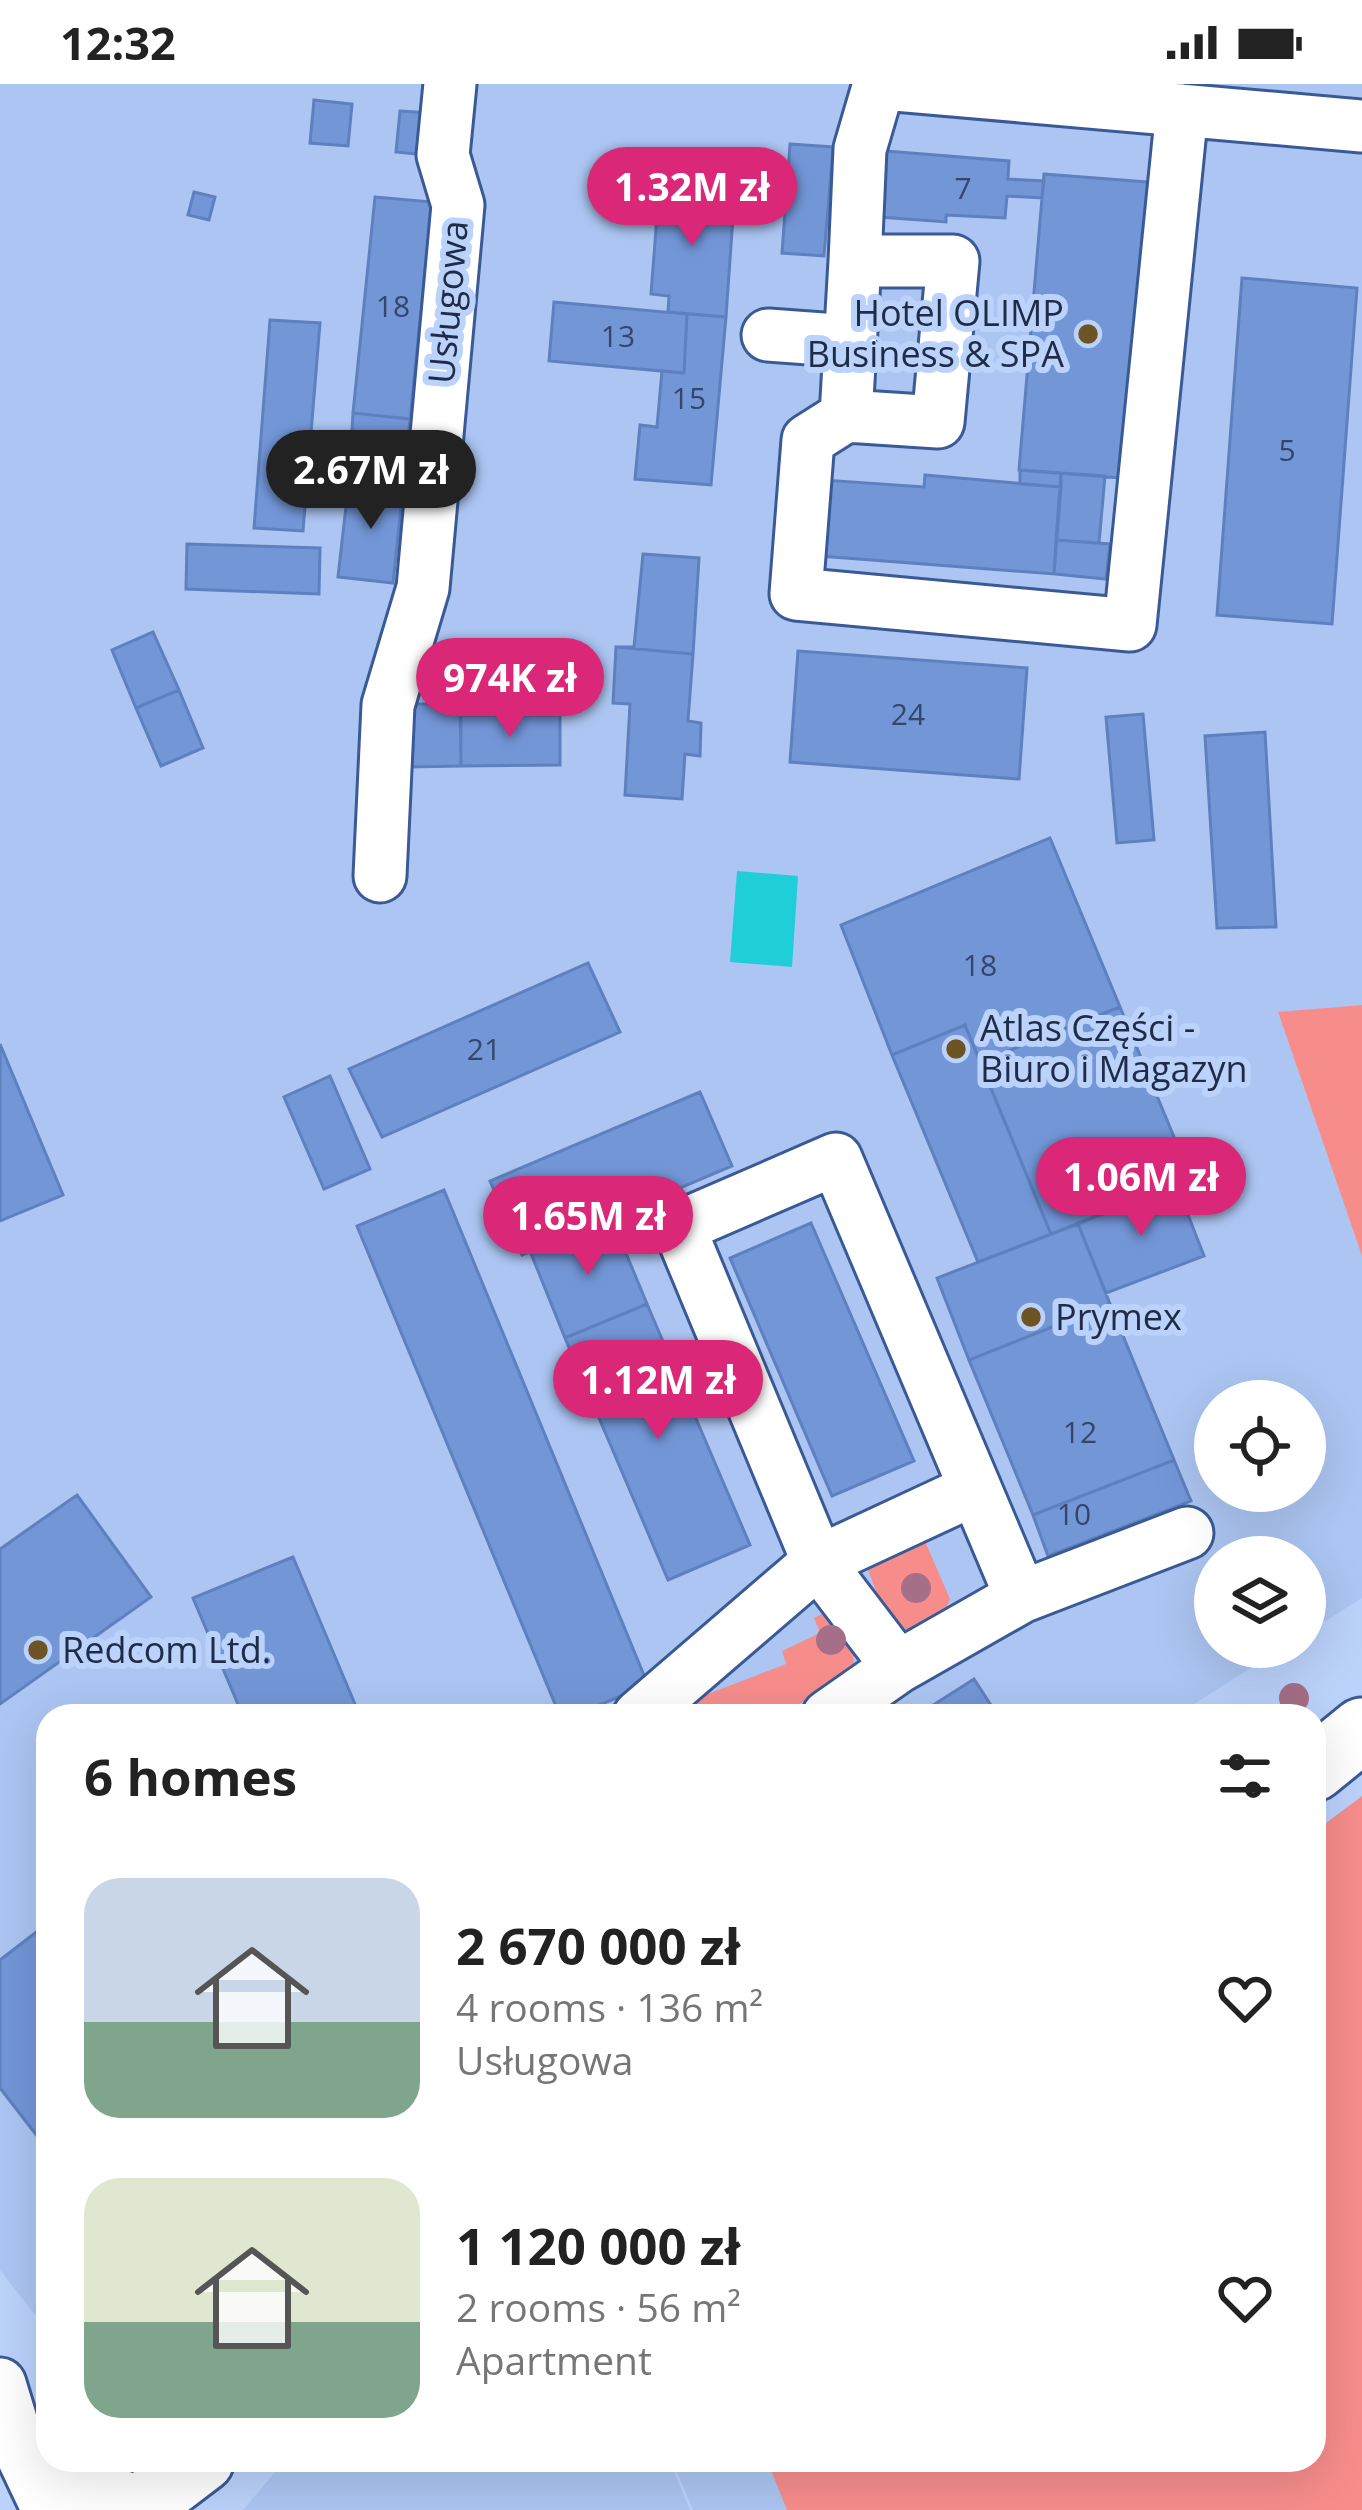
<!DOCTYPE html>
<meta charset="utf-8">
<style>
body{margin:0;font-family:"Open Sans",sans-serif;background:#f2f2f2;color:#222;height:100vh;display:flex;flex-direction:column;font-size:45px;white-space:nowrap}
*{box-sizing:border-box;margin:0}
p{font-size:39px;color:#767676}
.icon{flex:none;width:66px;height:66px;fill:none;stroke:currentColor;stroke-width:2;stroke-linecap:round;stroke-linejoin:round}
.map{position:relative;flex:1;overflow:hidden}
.drawer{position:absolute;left:36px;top:1620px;width:1290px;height:768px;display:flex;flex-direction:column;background:#fff;border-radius:36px;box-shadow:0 12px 48px #0002}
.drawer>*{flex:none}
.buttons{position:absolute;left:1194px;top:1296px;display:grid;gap:24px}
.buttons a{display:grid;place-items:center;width:132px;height:132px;border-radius:50%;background:#fff;box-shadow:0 12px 48px #0002;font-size:60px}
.price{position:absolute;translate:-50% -102px;padding:0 27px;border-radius:42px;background:#db2777;color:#fff;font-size:39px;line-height:78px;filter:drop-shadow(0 3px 6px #0008)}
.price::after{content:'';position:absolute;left:50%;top:72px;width:36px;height:27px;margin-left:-18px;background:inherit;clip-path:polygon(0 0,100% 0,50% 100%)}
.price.active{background:#222;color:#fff}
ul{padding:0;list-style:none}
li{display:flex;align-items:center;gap:36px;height:300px;padding:0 48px}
li span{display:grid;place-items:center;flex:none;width:336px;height:240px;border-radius:36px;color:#555}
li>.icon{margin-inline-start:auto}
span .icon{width:144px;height:144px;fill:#fffc;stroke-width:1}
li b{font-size:51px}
h2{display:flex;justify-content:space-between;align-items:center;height:144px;padding:0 48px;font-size:51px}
.status{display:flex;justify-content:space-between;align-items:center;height:84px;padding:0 60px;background:#fff;direction:ltr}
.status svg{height:33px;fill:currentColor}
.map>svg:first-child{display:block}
</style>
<div class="status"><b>12:32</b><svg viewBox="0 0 49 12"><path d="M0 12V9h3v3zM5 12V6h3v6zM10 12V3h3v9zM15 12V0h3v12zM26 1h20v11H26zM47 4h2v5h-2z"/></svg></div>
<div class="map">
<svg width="1362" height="2426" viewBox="0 0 1362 2426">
<rect width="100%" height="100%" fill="#bbd2fb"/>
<path fill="#acc5f2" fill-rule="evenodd" d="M0 0H1362V921L1278 929 1362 1172V1514L1305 1550V1473H1215V1563H1284L1175 1632H48V2247L0 2186ZM1215 1317H1305V1407H1215Z
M285 2376H669L690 2426H243Z
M672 2376H773L793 2426H693Z"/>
<path fill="#f68d8b" d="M1362 921V1172L1278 928Z
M924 1455 950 1515 945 1528 907 1547 881 1520 865 1478Z
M824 1529C841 1537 856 1566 854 1585L781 1632H688L703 1612 786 1580 782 1567 820 1549 814 1534Z
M1362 1712V2426H787L767 2376H1314V1748Z"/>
<path fill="#20ced9" d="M737 787 798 792 792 883 730 878Z"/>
<path fill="#7396d7" stroke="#5e80bf" stroke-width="3" d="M314 16 352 20 348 62 310 59Z
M400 27 430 29 426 71 396 68Z
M790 60 833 63 824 172 782 169Z
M886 67 1009 77 1008 95 1044 97 1042 114 1007 112 1005 134 946 131V138L880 133Z
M1044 90 1159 99 1133 395 1019 386Z
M660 93 700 95 699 115 734 118 726 233 668 228 669 212 651 210Z
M194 108 215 113 209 136 188 131Z
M375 113 432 118 410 335 353 329Z
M1242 194 1357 204 1332 540 1217 531Z
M554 218 687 230 684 289 549 277Z
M687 230 726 233 711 401 635 395 640 341 657 343 662 287 684 289Z
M270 236 320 239 303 447 254 444Z
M353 329 410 335 403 405 349 396Z
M1020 386 1061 389V403L1020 400Z
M1061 389 1105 392 1099 459 1056 456Z
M925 391 1061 403 1054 490 820 472 824 396 924 403Z
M349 396 403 405 393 499 338 493Z
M1056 456 1110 460 1106 495 1054 490Z
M187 460 320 464 319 510 186 505Z
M643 470 699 474 693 570 616 563H634Z
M153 548 179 606 136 624 112 566Z
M616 563 693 570 688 637 701 639 700 672 685 670 682 715 625 711 630 620 613 619Z
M798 567 1027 584 1019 695 790 678Z
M179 606 203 664 161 682 136 624Z
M407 620H460L461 682 408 683Z
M1143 630 1154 756 1117 759 1106 633Z
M461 631H560V681L461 682Z
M1265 648 1276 843 1217 844 1205 652Z
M1050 754 1120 923 980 978 965 941 892 971 841 841Z
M588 879 620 948 382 1053 349 985Z
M1120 923 1191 1094 1051 1150 980 978Z
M965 941 1051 1150 978 1178 892 971Z
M0 960 63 1111 0 1137Z
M330 992 370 1085 324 1105 284 1013Z
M700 1008 732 1082 522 1171 490 1097Z
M1176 1100 1204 1172 1106 1209 1078 1140Z
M444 1106 648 1601 573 1632H560L357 1142Z
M611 1133 647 1220 565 1254 530 1167Z
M811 1139 914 1377 832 1412 730 1174Z
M1078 1140 1110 1220 969 1276 937 1194Z
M647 1220 750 1461 668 1496 565 1254Z
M1110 1220 1174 1376 1033 1431 969 1276Z
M1174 1376 1191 1417 1048 1472 1033 1431Z
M77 1411 151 1513 0 1620V1465Z
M293 1473 360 1632H243L193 1514Z
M974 1595 998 1632H916Z
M48 1839V2066L0 2004V1876Z"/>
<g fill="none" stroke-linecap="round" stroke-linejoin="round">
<g stroke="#3a5a96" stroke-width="57">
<path id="minor" d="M884 0 1362 42
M855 177 860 65 879 0
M768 251 850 257
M846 332 855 177H953L938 338 846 332 808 356 796 510 1130 541 1182 26
M380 792 388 621 423 504 458 121 443 71 450 0
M898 1583 818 1478 679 1143 836 1075 1021 1513
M639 1632 818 1478 973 1406
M828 1632 898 1583 1021 1513 1187 1449
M0 2300 21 2369 48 2426
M77 2376 100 2419"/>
</g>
<g stroke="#3a5a96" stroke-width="69">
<path id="major" d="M1314 1685 1362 1646
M140 2423 202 2376
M79 2426 120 2418 143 2426"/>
</g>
<use href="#minor" stroke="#fff" stroke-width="51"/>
<use href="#major" stroke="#fff" stroke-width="63"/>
</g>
<g fill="#a56f87">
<circle cx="916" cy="1504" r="15"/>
<circle cx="831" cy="1556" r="15"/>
<circle cx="1294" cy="1614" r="15"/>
</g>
<g fill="#6d5425" stroke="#bbd2fb" stroke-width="4.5">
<circle cx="1088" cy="250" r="12"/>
<circle cx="956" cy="965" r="12"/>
<circle cx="1031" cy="1233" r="12"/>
<circle cx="38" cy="1566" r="12"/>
</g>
<g text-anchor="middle" stroke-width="12" stroke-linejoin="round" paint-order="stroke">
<g font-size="30" fill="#33466b">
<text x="963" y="115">7</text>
<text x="393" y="233">18</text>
<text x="618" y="263">13</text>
<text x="689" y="325">15</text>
<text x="1287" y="377">5</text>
<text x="908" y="641">24</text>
<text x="980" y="892">18</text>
<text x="484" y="976">21</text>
<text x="1080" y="1359">12</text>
<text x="1074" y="1441">10</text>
</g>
<g font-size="36" fill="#1e2c47" stroke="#bbd2fb">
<text transform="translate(448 218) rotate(-85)" y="13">Usługowa</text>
</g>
<g font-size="36" fill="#1e2c47" stroke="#bbd2fb" text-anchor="start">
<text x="1064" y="242" text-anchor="end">Hotel OLIMP<tspan x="1064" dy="41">Business &amp; SPA</tspan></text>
<text x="980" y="957">Atlas Części -<tspan x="980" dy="41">Biuro i Magazyn</tspan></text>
<text x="1055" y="1246">Prymex</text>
<text x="62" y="1579">Redcom Ltd.</text>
</g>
</g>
</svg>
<div class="buttons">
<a><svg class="icon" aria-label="locate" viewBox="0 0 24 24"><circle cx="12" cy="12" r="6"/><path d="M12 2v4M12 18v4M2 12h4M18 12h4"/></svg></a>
<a><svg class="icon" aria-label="layers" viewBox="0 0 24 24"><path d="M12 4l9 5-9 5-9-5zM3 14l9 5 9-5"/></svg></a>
</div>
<b class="price" style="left:692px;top:165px">1.32M zł</b>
<b class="price active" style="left:371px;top:448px">2.67M zł</b>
<b class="price" style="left:510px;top:656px">974K zł</b>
<b class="price" style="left:1141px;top:1155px">1.06M zł</b>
<b class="price" style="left:588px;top:1194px">1.65M zł</b>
<b class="price" style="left:658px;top:1358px">1.12M zł</b>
<section class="drawer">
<h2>6 homes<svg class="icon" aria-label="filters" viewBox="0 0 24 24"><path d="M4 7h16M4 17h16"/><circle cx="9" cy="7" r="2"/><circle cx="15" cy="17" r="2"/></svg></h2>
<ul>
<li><span style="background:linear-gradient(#c9d6e8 60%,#7fa58c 0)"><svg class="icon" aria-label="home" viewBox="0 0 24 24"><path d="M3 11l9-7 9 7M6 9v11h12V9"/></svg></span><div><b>2 670 000 zł</b><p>4 rooms · 136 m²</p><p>Usługowa</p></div><svg class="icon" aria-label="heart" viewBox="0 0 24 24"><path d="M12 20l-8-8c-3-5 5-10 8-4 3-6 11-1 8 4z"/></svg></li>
<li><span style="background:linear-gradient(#dfe7d0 60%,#7fa58c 0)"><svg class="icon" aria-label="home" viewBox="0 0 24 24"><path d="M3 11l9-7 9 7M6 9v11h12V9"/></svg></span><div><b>1 120 000 zł</b><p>2 rooms · 56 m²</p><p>Apartment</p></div><svg class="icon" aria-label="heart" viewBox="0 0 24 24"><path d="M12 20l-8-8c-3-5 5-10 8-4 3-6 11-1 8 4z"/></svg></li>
</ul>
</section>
</div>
